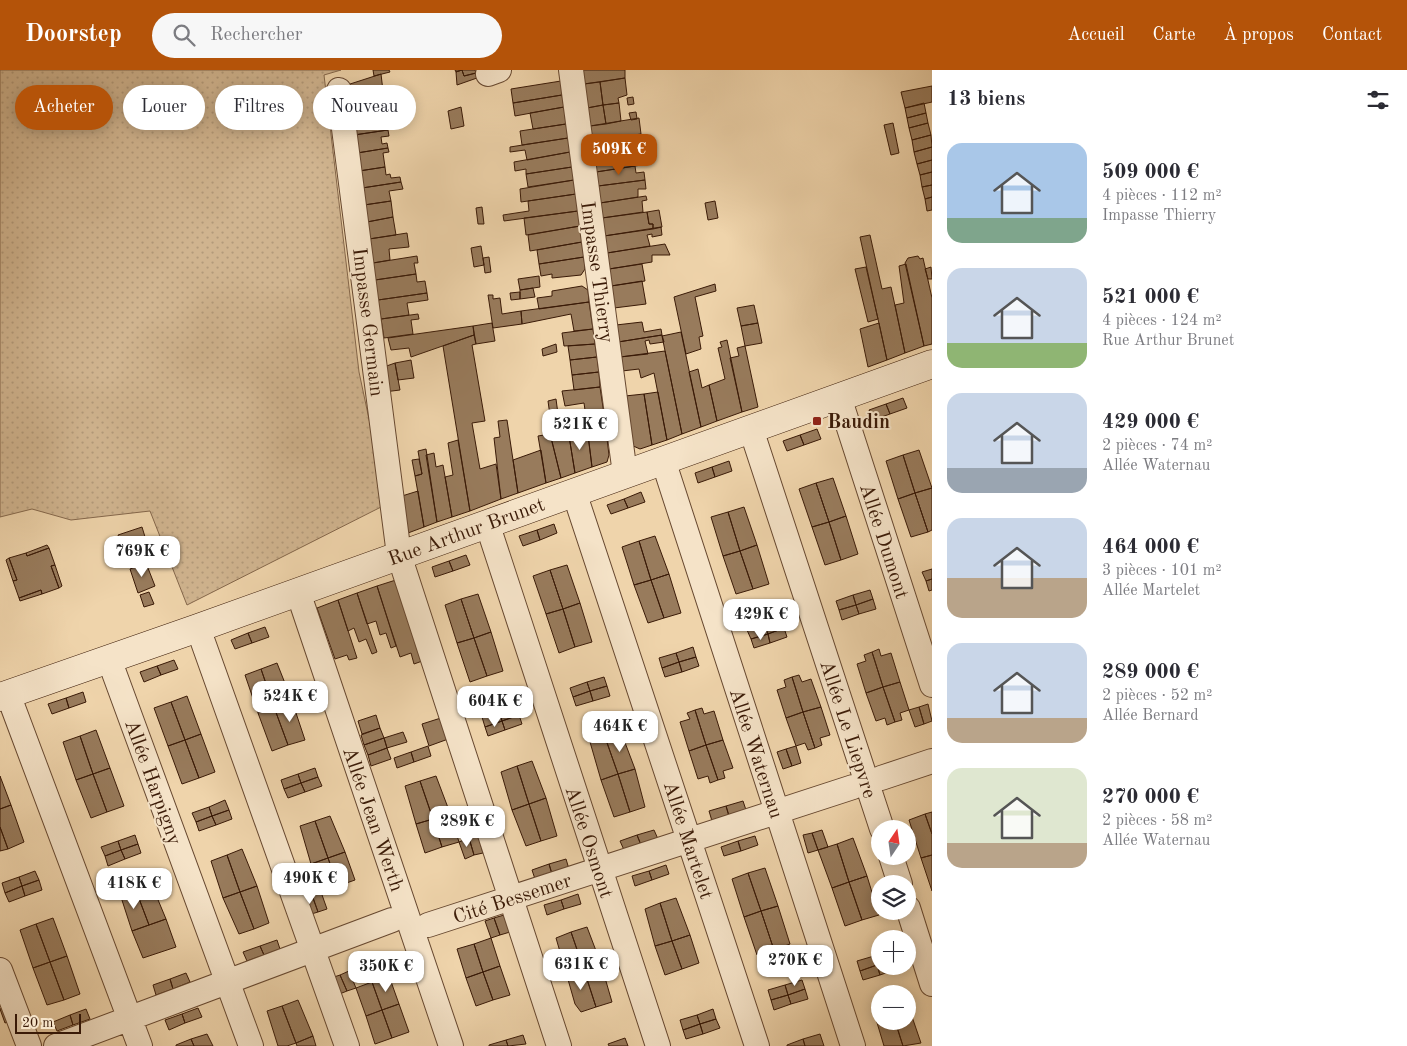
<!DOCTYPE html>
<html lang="fr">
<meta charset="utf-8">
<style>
body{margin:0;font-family:"Old Standard TT",serif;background:#f7f7f7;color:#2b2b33;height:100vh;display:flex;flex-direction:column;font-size:19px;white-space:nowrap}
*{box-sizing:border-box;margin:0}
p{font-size:16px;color:#7c7c81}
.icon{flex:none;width:28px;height:28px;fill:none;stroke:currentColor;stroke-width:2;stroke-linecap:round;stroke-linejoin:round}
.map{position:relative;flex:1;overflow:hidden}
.side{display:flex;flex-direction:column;background:#fff;width:475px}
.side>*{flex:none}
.banner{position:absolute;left:15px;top:15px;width:475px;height:45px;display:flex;gap:10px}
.needle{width:32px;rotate:13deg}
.buttons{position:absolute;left:871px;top:750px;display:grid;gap:10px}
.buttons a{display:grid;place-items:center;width:45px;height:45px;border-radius:50%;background:#fff;box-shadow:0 2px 12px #0003;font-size:25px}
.scale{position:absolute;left:15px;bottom:12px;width:66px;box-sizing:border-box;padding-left:5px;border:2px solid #3a1a07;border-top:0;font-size:14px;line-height:18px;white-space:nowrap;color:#3a1a07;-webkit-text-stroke:4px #f5e3c8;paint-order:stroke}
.price{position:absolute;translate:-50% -42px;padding:0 11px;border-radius:10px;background:#fff;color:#222;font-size:16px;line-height:32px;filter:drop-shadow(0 1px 2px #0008)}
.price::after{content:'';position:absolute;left:50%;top:30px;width:15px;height:11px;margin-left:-8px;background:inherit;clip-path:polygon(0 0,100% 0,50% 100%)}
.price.selected{background:#b45309;color:#fff}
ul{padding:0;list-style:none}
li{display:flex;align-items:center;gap:15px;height:125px;padding:0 15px}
li span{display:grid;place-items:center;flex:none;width:140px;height:100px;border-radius:15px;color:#555}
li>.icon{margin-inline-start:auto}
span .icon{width:60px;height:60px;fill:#fffc;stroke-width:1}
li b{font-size:21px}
h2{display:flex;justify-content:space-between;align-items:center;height:60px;padding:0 15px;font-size:21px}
.pill{padding:0 18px;border-radius:22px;background:#fff;box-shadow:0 2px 12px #0003;font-size:18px;line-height:45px}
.pill.selected{background:#b45309;color:#fff}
header{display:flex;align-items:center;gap:30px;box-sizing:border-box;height:70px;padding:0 25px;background:#b45309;color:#fff}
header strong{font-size:24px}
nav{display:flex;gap:28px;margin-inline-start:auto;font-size:18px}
.search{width:350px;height:45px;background:#f7f7f7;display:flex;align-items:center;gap:12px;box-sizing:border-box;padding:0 18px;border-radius:28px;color:#7c7c81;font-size:19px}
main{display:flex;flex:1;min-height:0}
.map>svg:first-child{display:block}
</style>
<header>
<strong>Doorstep</strong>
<div class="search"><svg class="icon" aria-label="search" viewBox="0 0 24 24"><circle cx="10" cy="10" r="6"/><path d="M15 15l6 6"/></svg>Rechercher</div>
<nav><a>Accueil</a><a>Carte</a><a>À propos</a><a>Contact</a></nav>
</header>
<main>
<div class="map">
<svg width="932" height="976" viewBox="0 0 932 976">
<defs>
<pattern id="grass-dots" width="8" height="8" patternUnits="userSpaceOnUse" patternTransform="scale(1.25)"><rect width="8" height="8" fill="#d0b48f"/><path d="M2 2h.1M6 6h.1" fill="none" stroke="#b39a7a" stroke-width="1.8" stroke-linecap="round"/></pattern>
</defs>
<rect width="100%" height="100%" fill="#efd4ab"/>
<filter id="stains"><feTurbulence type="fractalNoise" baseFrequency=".004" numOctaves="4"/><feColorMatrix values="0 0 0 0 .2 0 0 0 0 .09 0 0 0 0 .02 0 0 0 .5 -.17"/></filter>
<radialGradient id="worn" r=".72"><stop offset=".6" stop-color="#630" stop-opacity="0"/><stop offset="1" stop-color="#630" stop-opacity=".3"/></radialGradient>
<path fill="url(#grass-dots)" stroke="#85674b" d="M0 0H341L324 5 359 302 387 434 187 535 150 441 71 450 32 439 0 447Z"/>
<path fill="#987b5c" stroke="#3a1a07" d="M373 0H389L390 2 374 6Z
M455 0H475L476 3 464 6 462 0 456 2Z
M462 0 464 6 476 3 477 8 457 15 456 2Z
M582 0H625V8L584 14Z
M381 4 383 21 388 20 389 26 349 31 347 15Z
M625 8 627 25 618 28 619 33 603 35 600 12Z
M561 11 562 25 513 33 511 19Z
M600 12 603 35 587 38 584 14Z
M932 16V32L905 38 901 22Z
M562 25 564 37 515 46 513 33Z
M389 26 390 42 352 48 349 31Z
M633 27 634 34 628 35 627 28Z
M619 33 621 51 606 54 603 35Z
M924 33 926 43 907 48 905 38Z
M603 35 606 54 590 56 587 38Z
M461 37 464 56 451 59 448 41Z
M564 37 566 54 533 59 530 43Z
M390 42 391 47 386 48 388 60 354 65 352 48Z
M636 42 637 49 631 50 629 43Z
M926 43 928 53 909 58 907 48Z
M639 48 641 64 591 71 590 56Z
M893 53 899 83 891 85 884 55Z
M928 53 931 65 912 70 909 58Z
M566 54 568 68 522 75 520 61Z
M388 60 389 66 381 67 382 74 387 73 388 78 357 83 354 65Z
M931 65 932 77 914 82 912 70Z
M568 68 570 82 527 90 525 80 510 82V77Z
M932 77V90L917 94 914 82Z
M388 78 389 82 383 83 385 97 359 101 357 83Z
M646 79 648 94 596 102 594 87Z
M570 82 572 97 526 104V99L515 101 514 92Z
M932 90V102L920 105 917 94Z
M635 96 636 103 644 102 645 110 598 116 596 102Z
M385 97 386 105 390 104 391 108 400 107 401 112 362 118 359 101Z
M572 97 574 110 528 117 526 104Z
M932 102V115L922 117 920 105Z
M574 110 576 124 521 132 520 119Z
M645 110 646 119H638V127L600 133 598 116Z
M401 112 403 119 389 121 391 131 364 135 362 118Z
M932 115V127L925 129 922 117Z
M576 124 578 141 504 151 503 145 529 141 528 131Z
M646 126 647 130 642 131 643 142 602 148 600 133Z
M932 127V140L927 141 925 129Z
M391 131 393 147 367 152 364 135Z
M715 131 718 148 708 150 705 133Z
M482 137 484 154H478L476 138Z
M659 140 662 157 653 159V154H649L647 142Z
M578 141 580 156 526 165 524 148Z
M647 142 649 154H653V159L604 166 602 148Z
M393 147 396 165 369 169 367 152Z
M580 156 582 172 530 181 528 165Z
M661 157 662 165 652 167V164L647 165 650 176 607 183 604 166Z
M407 163 409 177 389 179 390 190 373 193 369 169Z
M870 165 882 219 891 217 905 283 887 290 860 167Z
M582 172 584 187 539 194 537 180Z
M665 174 670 185H652V192L609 199 607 183Z
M481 176 484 195 474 197 471 178Z
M417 186 418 193H414L416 204 375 210 373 193Z
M918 186 920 189 923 188 932 228V274L924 276 905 193 908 188Z
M489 187 491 202 485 203 483 188Z
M584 187 585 199 581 205 552 208V204L541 206 539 194Z
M642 194 645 211 611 216 609 199Z
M906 194 924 276 905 283 895 235 904 233 899 196Z
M866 197 878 249 868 252 855 199Z
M931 197 932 209H928L925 199Z
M416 204 417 212 425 211 427 223 378 230 375 210Z
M539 206 540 217 520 220 518 209Z
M642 211 646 234 614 238 611 216Z
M715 214 716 221 695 227 703 266 699 267 701 279 686 284 674 227Z
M582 216 588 220 589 232 539 239 537 228 552 226V221Z
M533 218 535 227 520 229V220Z
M520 222V229L511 230 510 223Z
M427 223 428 230 407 233 409 245 381 249 378 230Z
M488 225H493V229L500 228 502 244 521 241 522 254 493 258Z
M589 232 593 259 574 261 571 244 522 254 521 241Z
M754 235 758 253 741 256 737 238Z
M418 244 419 249 411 250 413 264 384 268 381 249Z
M642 252 644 262 661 259 662 265 618 272 616 255Z
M492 253 495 271 476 274 473 256Z
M758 253 762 273 745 276 741 256Z
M879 253 887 290 868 297 860 259Z
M473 256 474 265 411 287 409 278 391 280 388 268Z
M593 259 595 274 564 276 562 263Z
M681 262 701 357 682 364 662 266Z
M474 265 476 274 472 275 485 351 472 353 480 399 496 394 501 429 470 441 443 276Z
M662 265 664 272 650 274 649 270 645 271 648 284 620 287 618 272Z
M727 270 742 342 717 351 709 315 725 309 718 278 722 277 720 272Z
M556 274 557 282 543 286 542 279Z
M595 274 597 287 570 290 568 276Z
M745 276 758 337 742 342 730 288 739 286 737 278Z
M665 281 682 364 667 370 654 303 641 308 639 299 622 301 620 287Z
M597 287 599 302 572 305 570 290Z
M411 290 414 308 398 310 395 293Z
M395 293 400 320 384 322 381 298Z
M698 299 702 318 709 315 717 351 701 357 689 302Z
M599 302 600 317 574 320 572 305Z
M600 317 604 344 586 347 584 333 565 336 562 321Z
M658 322 667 370 652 375 644 324Z
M644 324 652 375 640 379 631 375 625 326Z
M903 328 907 338 890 344 886 334Z
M556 329 558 344 554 345 555 353H558L561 367 569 366 575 403 561 408 549 359 551 353 548 331Z
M886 334 890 344 873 350 869 340Z
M604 344 609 385 607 392 592 397 586 347Z
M507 350 518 423 501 429 494 368 500 367 498 351Z
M578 358 580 367 588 366 592 397 575 403 568 360Z
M817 359 821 369 804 375 800 365Z
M550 364 561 408 546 413 538 366Z
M800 365 804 375 787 381 783 371Z
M458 370 470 441 452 447 445 407 453 405 448 373Z
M426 379 437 452 424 457 415 406 422 404 418 381Z
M541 380 546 413 518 423 513 390Z
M919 380 932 418 915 423 903 385Z
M434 383 436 397 443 395 452 447 437 452 426 385Z
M903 385 915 423 898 429 886 391Z
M419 389 422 404 415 406 412 390Z
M729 391 732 401 715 407 712 397Z
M712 397 715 407 698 413 695 403Z
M833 408 846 446 829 452 816 413Z
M816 413 829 452 812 457 799 419Z
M932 418V460L928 462 915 423Z
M418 421 424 457 408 463 402 426Z
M641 422 645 432 628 438 624 429Z
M915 423 928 462 911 467 898 429Z
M624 429 628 438 611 444 607 435Z
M744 437 757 475 740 481 728 442Z
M728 442 740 481 723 486 711 447Z
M846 446 858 484 841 490 829 452Z
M829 452 841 490 825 495 812 457Z
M554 454 557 463 540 470 537 460Z
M142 457 149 480 126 488 118 465Z
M537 460 540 470 523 476 519 466Z
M655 466 669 504 651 510 639 471Z
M639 471 651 510 634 515 622 477Z
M47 475 49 478 27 486 26 483Z
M757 475 769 514 753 519 740 481Z
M49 478 55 495 51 496 59 518 42 524 41 520 19 528 13 511 17 510 9 488 26 483 27 486Z
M740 481 753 519 736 524 723 486Z
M466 485 470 495 453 501 449 491Z
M9 488 17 510 13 511 6 490Z
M449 491 453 501 435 507 432 497Z
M146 493 155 516 138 523 130 499Z
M55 495 62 516 59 518 51 496Z
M567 495 580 533 563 539 550 500Z
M932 499V509L926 511 922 502Z
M550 500 563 539 546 544 533 506Z
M669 504 681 543 664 548 651 510Z
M399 509 425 590 414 594 411 583 400 587 377 516Z
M932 509V520L929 521 926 511Z
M651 510 664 548 648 553 634 515Z
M377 516 396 576 391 578 386 563 380 565 376 551 367 554 357 523Z
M41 520 42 524 20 531 19 528Z
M870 520 873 529 856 535 853 525Z
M149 522 154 534 144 537 140 525Z
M357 523 377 582 372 584 366 569 359 572 354 558 348 561 338 530Z
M478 524 491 562 474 568 461 529Z
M853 525 856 535 839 540 836 531Z
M461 529 474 568 457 573 445 535Z
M873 529 876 539 859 544 856 535Z
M338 530 357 588 349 590 347 585 335 589 317 538Z
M580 533 592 572 575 577 563 539Z
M856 535 859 544 842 550 839 540Z
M563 539 575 577 559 583 546 544Z
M781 548 784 558 768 564 764 554Z
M764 554 768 564 751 569 747 560Z
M265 557 269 567 252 573 248 563Z
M784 558 787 567 770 573 768 564Z
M491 562 503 601 487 606 474 568Z
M248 563 252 573 235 579 231 570Z
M768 564 770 573 754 578 751 569Z
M474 568 487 606 470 612 457 573Z
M693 577 696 587 679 592 676 583Z
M879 579 881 586 891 583 900 612 883 617 872 582Z
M872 582 883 617 866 623 857 594 866 591 864 585Z
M676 583 679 592 662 598 659 588Z
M696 587 699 596 682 602 679 592Z
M174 590 178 599 161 605 157 596Z
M679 592 682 602 665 607 662 598Z
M277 593 292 631 274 637 261 599Z
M157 596 161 605 144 612 140 602Z
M261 599 274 637 258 643 245 605Z
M799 605 802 612 811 609 821 637 803 642 792 607Z
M604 607 607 616 590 621 587 612Z
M792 607 803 642 786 648 777 620 786 617 784 610Z
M587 612 590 621 573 627 570 618Z
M900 612 909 640 900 643 902 650 895 652 883 617Z
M607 616 610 626 593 631 590 621Z
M883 617 895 652 887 655 885 648 876 651 866 623Z
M590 621 593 631 576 636 573 627Z
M83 622 86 632 69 638 66 628Z
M187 626 201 664 185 670 171 632Z
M66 628 69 638 52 644 48 634Z
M292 631 305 670 288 675 274 637Z
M171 632 185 670 168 676 154 638Z
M928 634 932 651 924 654 919 637Z
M516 636 519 645 502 651 499 641Z
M274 637 288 675 272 681 258 643Z
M821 637 830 665 820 668 822 675 815 678 803 642Z
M919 637 924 654 915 657 909 640Z
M702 638 704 644 714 641 723 670 706 675 695 640Z
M695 640 706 675 689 681 680 652 690 649 687 643Z
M499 641 502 651 485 657 482 647Z
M803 642 815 678 808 680 805 673 796 676 786 648Z
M376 645 380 658 362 664 358 651Z
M519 645 522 654 505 660 502 651Z
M444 647 451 668 429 676 422 654Z
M502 651 505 660 488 666 485 657Z
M380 658 384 668 364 675 361 665Z
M96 660 110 698 93 704 80 666Z
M403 662 407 672 387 678 384 668Z
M621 662 635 699 618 704 605 667Z
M201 664 215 702 199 708 185 670Z
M80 666 93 704 76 710 63 672Z
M605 667 618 704 601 710 590 672Z
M384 668 387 678 368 685 364 675Z
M185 670 199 708 182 714 168 676Z
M723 670 733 698 723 701 725 708 718 710 706 675Z
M706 675 718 710 710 713 708 706 698 709 689 681Z
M428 676 431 686 414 692 411 682Z
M796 676 801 693 792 696 786 679Z
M387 678 391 689 371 696 368 685Z
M786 679 792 696 783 699 777 682Z
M411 682 414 692 397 698 394 688Z
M532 691 546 728 529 734 517 696Z
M517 696 529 734 512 740 501 702Z
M110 698 124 736 107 742 93 704Z
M315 698 318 707 301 713 298 704Z
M635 699 645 737 630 742 618 704Z
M93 704 107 742 91 748 76 710Z
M298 704 301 713 284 719 281 710Z
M618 704 630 742 614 747 601 710Z
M0 706 11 735 0 739Z
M436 706 450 743 433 749 420 711Z
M318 707 322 716 305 722 301 713Z
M420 711 433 749 416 754 405 716Z
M301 713 305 722 288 728 284 719Z
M546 728 557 766 541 771 529 734Z
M225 730 229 740 212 746 209 737Z
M743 731 746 740 729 746 726 736Z
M529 734 541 771 526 776 512 740Z
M11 735 24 772 8 779 0 757V739Z
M726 736 729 746 712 751 709 741Z
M209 737 212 746 196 752 192 743Z
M229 740 232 749 216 755 212 746Z
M932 742V764L925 744Z
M450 743 459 772 442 777 433 749Z
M925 744 932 764V785L921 788 909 750Z
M212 746 216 755 199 761 196 752Z
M330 746 345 782 328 788 315 751Z
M433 749 442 777 425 783 416 754Z
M315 751 328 788 311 794 300 756Z
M0 757 8 779 0 781Z
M654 760 658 769 641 775 637 765Z
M822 760 828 777 818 780 812 763Z
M812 763 818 780 808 783 803 765Z
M135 765 138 774 121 780 118 771Z
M478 765 483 783 474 785 469 768Z
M637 765 641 775 624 780 620 771Z
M755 766 758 775 741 781 738 771Z
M469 768 474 785 465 789 459 772Z
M853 768 867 806 849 812 837 774Z
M118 771 121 780 105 786 101 777Z
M738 771 741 781 724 786 721 777Z
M138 774 141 783 125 789 121 780Z
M837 774 849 812 832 818 818 780Z
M242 779 257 816 240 822 227 785Z
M121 780 125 789 108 796 105 786Z
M345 782 355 810 338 816 328 788Z
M227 785 240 822 223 828 211 791Z
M932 785V821L921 788Z
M328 788 338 816 321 822 311 794Z
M566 789 569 799 552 804 549 794Z
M549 794 552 804 535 809 532 800Z
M666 795 669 804 652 810 649 801Z
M765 798 778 836 761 841 748 803Z
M35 801 39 810 22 816 19 807Z
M649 801 652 810 635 816 632 806Z
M748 803 761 841 744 847 732 809Z
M867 806 879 845 862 850 849 812Z
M19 807 22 816 5 823 2 813Z
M39 810 42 820 25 826 22 816Z
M849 812 862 850 845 856 832 818Z
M151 813 166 849 149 855 135 818Z
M22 816 25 826 9 832 5 823Z
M257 816 269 853 254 859 240 822Z
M135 818 149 855 132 861 120 824Z
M240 822 254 859 239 864 223 828Z
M321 822 327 839 318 842 312 825Z
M578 824 581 834 564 839 561 830Z
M312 825 318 842 308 845 303 828Z
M676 828 690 865 672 871 660 833Z
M561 830 564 839 547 845 544 835Z
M660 833 672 871 655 876 645 839Z
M778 836 790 874 774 880 761 841Z
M761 841 774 880 757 885 744 847Z
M504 845 510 862 500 865 494 848Z
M53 848 67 886 50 892 36 854Z
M494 848 500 865 491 868 485 851Z
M166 849 176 877 143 888 132 861Z
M36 854 50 892 33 898 20 860Z
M587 857 601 894 584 900 571 862Z
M571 862 584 900 567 906 556 868Z
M690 865 699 893 682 899 672 871Z
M491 868 500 896 483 902 474 874Z
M277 870 280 879 264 885 260 876Z
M672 871 682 899 665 905 655 876Z
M474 874 483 902 466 908 457 879Z
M260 876 264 885 247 891 243 882Z
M880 884V894L877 895 874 886Z
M67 886 80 924 64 930 50 892Z
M874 886 877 895 860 901 857 891Z
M50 892 64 930 47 935 33 898Z
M601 894 612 932 596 937 584 900Z
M880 894V896H896L897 899 880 905 877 895Z
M877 895 880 905 863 910 860 901Z
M500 896 510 925 493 930 483 902Z
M584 900 596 937 581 942 575 934 567 906Z
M349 901 356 918 347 921 340 905Z
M483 902 493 930 476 936 466 908Z
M186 903 190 912 173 919 170 909Z
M340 905 347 921 337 925 331 908Z
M389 906 399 934 382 940 372 912Z
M170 909 173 919 156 925 153 915Z
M802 910 805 919 788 925 785 915Z
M372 912 382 940 366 946 356 918Z
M785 915 788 925 771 930 768 920Z
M805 919 808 929 791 934 788 925Z
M788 925 791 934 774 940 771 930Z
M298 930 313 966 296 973 282 936Z
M399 934 409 962 392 968 382 940Z
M908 935 921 973 903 976 895 951H908Z
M282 936 296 973 287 976H278L267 941Z
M5 937 11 951 5 953 0 939Z
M198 938 202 947 185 953 182 944Z
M86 939 90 949 73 955 70 945Z
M713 939 716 949 700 954 697 945Z
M382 940 392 968 375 974 366 946Z
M182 944 185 953 169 960 165 950Z
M880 944V951H895L903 976H884L875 946Z
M70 945 73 955 57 961 53 952Z
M697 945 700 954 683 960 680 950Z
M716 949 720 958 703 964 700 954Z
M700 954 703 964 686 969 683 960Z
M207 964 213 976H194L191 969Z
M820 964 824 976H805L803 969Z
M523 965 526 974 508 976 506 970Z
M313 966 316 976H297L296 973Z
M625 968 628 976H609L608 974Z
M191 969 194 976H176V975Z
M803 969 805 976H787V975Z
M506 970 508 976H489V975Z"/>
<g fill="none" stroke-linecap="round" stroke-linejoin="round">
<g stroke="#674830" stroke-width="26">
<path id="street" d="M571 0 625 404
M488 4 499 0
M339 20 399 485 559 976
M839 327 932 615
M751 359 882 759
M663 390 853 976
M574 422 757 976
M487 453 658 976
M298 522 451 976
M198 558 347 976
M109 589 251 976
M8 624 140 976
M881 708 932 691
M891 786 900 814
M908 838 932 914
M428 855 853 717
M0 900 29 976
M56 976 392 850"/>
</g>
<g stroke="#3a1a07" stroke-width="29">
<path id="secondary" d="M0 627 198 558 932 294"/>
</g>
<use href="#street" stroke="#f5e3c8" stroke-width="24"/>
<use href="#secondary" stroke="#f5e3c8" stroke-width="28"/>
</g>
<rect fill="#8f2418" stroke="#f5e3c8" stroke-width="2" x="812" y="346" width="10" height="10" rx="2.5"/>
<g text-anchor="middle" stroke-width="4" stroke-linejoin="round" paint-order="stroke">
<g font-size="20" fill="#3a1a07" stroke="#f5e3c8">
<text transform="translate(598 202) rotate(82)" y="7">Impasse Thierry</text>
<text transform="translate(369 252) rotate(83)" y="7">Impasse Germain</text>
<text transform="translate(466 461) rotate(-20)" y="7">Rue Arthur Brunet</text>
<text transform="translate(885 471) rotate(72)" y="7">Allée Dumont</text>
<text transform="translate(849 659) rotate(72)" y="7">Allée Le Liepvre</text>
<text transform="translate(757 683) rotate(72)" y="7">Allée Waternau</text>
<text transform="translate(154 712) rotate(70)" y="7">Allée Harpigny</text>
<text transform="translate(374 749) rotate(71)" y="7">Allée Jean Werth</text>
<text transform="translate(689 770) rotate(72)" y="7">Allée Martelet</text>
<text transform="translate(590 772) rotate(72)" y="7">Allée Osmont</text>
<text transform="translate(512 828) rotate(-18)" y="7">Cité Bessemer</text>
</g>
<g font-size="20" font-weight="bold" fill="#3a1a07" stroke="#f5e3c8" text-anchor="start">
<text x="827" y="358">Baudin</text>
</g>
</g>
<rect width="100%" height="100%" filter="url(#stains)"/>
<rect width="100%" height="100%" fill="url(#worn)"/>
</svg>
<div class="buttons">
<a><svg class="needle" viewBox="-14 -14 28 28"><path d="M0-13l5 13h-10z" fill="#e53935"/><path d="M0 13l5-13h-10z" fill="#7c7c81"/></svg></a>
<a><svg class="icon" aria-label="layers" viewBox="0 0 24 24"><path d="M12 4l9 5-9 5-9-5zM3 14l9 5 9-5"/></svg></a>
<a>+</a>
<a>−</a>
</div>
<div class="scale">20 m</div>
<b class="price selected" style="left:619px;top:106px">509K €</b>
<b class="price" style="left:580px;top:381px">521K €</b>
<b class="price" style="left:142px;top:508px">769K €</b>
<b class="price" style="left:761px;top:571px">429K €</b>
<b class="price" style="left:290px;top:653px">524K €</b>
<b class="price" style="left:495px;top:658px">604K €</b>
<b class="price" style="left:620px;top:683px">464K €</b>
<b class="price" style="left:467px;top:778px">289K €</b>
<b class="price" style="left:310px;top:835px">490K €</b>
<b class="price" style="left:134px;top:840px">418K €</b>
<b class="price" style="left:795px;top:917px">270K €</b>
<b class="price" style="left:581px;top:921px">631K €</b>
<b class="price" style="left:386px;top:923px">350K €</b>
<div class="banner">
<a class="pill selected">Acheter</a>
<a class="pill">Louer</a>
<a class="pill">Filtres</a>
<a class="pill">Nouveau</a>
</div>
</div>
<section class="side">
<h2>13 biens<svg class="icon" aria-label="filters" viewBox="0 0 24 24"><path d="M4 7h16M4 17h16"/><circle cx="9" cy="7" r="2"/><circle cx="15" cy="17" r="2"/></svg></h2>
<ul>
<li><span style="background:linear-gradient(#a9c7e8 75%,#7fa58c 0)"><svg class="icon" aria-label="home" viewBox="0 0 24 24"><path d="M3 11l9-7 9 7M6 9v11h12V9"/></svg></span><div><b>509 000 €</b><p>4 pièces · 112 m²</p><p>Impasse Thierry</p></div></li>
<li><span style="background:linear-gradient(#c9d6e8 75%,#8fb573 0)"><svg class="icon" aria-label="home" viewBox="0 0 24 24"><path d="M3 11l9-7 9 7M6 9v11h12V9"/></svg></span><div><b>521 000 €</b><p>4 pièces · 124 m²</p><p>Rue Arthur Brunet</p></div></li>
<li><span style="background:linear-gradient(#c9d6e8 75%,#9aa5b1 0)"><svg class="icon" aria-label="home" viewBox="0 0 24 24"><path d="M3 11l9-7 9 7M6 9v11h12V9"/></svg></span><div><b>429 000 €</b><p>2 pièces · 74 m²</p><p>Allée Waternau</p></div></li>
<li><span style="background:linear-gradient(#c9d6e8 60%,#b9a48a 0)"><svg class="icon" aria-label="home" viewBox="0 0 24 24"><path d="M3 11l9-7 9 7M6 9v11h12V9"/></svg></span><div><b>464 000 €</b><p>3 pièces · 101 m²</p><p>Allée Martelet</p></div></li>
<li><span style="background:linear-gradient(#c9d6e8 75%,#b9a48a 0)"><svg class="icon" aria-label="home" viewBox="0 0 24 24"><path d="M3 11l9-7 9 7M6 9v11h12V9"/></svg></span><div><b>289 000 €</b><p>2 pièces · 52 m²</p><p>Allée Bernard</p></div></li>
<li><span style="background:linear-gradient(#dfe7d0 75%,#b9a48a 0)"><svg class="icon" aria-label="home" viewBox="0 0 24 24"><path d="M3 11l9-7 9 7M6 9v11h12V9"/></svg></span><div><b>270 000 €</b><p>2 pièces · 58 m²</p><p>Allée Waternau</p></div></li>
</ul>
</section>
</main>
